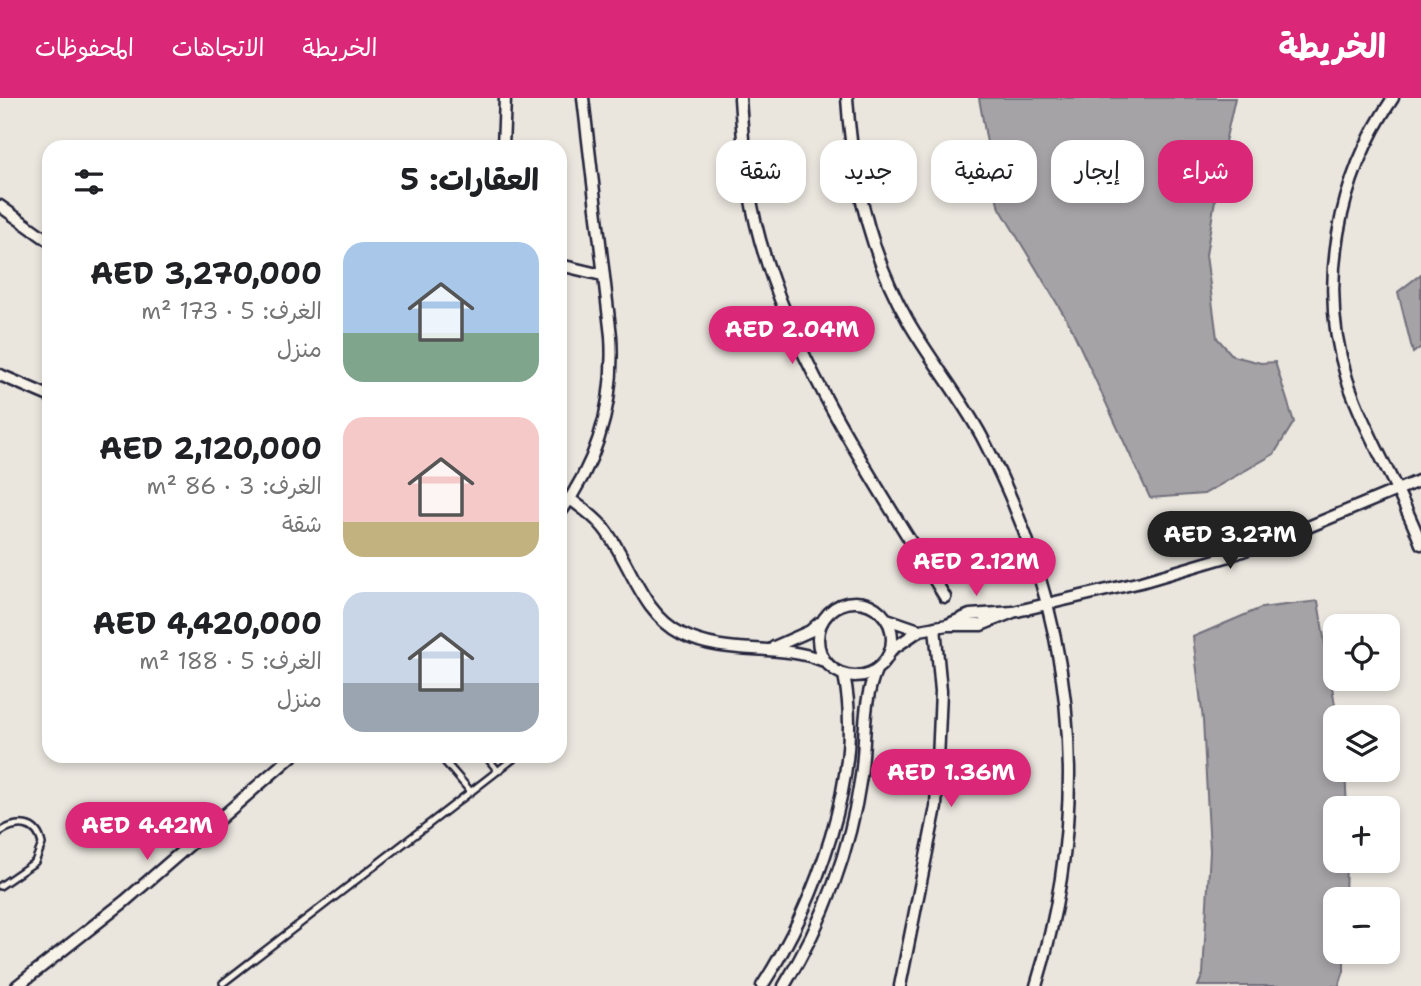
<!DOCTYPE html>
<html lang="ar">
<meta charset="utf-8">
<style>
body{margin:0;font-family:"Shantell Sans","Playpen Sans Arabic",sans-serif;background:#f2f2f2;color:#202124;direction:rtl;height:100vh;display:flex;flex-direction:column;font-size:26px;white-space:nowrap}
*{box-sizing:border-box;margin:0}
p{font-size:23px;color:#757577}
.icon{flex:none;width:38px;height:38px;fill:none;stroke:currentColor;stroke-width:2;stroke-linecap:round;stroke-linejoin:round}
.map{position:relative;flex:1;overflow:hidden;direction:ltr}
.side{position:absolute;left:42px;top:42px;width:525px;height:623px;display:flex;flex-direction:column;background:#fff;border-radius:21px;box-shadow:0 4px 10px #0003;direction:rtl}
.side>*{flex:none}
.banner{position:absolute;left:588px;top:42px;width:665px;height:63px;direction:rtl;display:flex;gap:14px}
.buttons{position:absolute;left:1323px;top:516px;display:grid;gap:14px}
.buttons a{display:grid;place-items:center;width:77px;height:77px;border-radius:14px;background:#fff;box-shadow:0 4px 10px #0003;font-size:35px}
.price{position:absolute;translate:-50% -60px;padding:0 16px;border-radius:24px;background:#db2777;color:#fff;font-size:23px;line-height:46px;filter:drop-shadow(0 2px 4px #0008)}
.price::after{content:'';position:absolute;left:50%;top:42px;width:21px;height:16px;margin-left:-10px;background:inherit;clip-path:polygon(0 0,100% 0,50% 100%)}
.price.on{background:#222;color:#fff}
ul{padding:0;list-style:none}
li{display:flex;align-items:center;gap:21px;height:175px;padding:0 28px}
li span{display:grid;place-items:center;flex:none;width:196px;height:140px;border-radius:21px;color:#555}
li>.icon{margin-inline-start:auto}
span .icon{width:84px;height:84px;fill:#fffc;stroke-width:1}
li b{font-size:30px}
h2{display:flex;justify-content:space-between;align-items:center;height:84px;padding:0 28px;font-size:30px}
.pill{padding:0 24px;border-radius:21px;background:#fff;box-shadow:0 4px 10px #0003;font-size:24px;line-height:63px}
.pill.on{background:#db2777;color:#fff}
header{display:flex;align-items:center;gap:42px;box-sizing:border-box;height:98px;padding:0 35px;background:#db2777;color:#fff}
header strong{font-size:33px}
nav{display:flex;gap:38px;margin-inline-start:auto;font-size:24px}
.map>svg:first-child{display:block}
</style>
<header>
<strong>الخريطة</strong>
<nav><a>الخريطة</a><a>الاتجاهات</a><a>المحفوظات</a></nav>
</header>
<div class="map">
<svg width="1421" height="888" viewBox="0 0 1421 888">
<rect width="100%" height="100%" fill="#eae6de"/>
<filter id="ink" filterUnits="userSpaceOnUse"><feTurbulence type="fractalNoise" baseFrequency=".0143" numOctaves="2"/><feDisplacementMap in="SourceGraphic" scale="14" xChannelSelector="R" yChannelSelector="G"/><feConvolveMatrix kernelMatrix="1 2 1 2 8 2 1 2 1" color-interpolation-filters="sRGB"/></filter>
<g filter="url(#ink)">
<path fill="#a6a3a6" stroke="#716f7b" stroke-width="2" d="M979 0H1235L1223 53 1206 157 1217 240 1233 258 1261 265 1275 264 1294 324 1274 356 1204 396 1150 400 1070 227 998 107Z
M1421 176V249L1413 255 1398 194Z
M1318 503 1337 619 1335 672H1345L1347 710H1335V763H1346L1345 801 1335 802V854H1344V873L1339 888H1198L1203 876 1210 753 1203 622 1193 539 1261 510Z"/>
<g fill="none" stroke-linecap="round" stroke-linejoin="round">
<g stroke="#22223b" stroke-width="10">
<path id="service" d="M440 658 471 694
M486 658 498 673
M0 734C17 723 37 723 42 746L35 764 0 788
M223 885 517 658"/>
</g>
<g stroke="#22223b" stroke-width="15">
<path id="minor" d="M740 0C743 48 747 95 760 142 797 272 875 384 945 499
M847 0C852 78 869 155 908 223 931 263 960 298 982 339 1074 515 1095 697 1036 888
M1393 0C1338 80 1317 187 1347 281 1366 338 1400 390 1421 446
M503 49 505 0
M0 108 49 143
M560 167 602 177
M0 277 49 298
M570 401C582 410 594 418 603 429 631 463 640 515 682 536 727 559 778 544 824 563
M560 415C599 362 615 304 611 238L583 0
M818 541a37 37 0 1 1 74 0a37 37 0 1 1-74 0Z
M887 521 919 532
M947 527H981L1013 514
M774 549 810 533 819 525
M891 552 920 532 947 527 970 517 1013 514 1141 484 1226 459 1308 429 1421 382
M17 888 125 803 292 658
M762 888C815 806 865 676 844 577
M784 888C824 823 850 754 861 678 866 643 862 605 876 572
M900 888 936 709 941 593 935 529"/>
</g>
<use href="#service" stroke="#f7f3e8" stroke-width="5"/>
<use href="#minor" stroke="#f7f3e8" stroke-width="10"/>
</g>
</g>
</svg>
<div class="buttons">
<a><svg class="icon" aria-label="locate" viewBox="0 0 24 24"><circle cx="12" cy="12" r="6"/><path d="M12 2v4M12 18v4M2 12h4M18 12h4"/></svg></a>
<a><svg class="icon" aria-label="layers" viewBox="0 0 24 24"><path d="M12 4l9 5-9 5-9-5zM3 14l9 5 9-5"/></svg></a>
<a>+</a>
<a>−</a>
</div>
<b class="price" style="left:792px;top:268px">AED 2.04M</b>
<b class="price on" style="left:1230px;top:473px">AED 3.27M</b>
<b class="price" style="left:976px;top:500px">AED 2.12M</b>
<b class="price" style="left:951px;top:711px">AED 1.36M</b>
<b class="price" style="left:147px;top:764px">AED 4.42M</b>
<div class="banner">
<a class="pill on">شراء</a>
<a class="pill">إيجار</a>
<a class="pill">تصفية</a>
<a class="pill">جديد</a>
<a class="pill">شقة</a>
</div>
<section class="side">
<h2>العقارات: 5<svg class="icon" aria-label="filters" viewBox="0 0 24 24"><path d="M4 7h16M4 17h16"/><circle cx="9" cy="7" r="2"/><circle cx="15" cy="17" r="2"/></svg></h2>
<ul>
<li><span style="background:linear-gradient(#a9c7e8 65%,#7fa58c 0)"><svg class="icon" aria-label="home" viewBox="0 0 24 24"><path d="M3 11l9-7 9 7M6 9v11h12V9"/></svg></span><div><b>AED 3,270,000</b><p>الغرف: 5 · 173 m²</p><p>منزل</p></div></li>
<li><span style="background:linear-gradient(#f6c9c9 75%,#c2b280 0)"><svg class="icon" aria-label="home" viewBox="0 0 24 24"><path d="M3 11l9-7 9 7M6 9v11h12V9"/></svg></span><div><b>AED 2,120,000</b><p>الغرف: 3 · 86 m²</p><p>شقة</p></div></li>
<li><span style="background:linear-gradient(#c9d6e8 65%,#9aa5b1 0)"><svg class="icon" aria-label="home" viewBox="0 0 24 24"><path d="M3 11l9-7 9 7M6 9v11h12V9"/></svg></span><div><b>AED 4,420,000</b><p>الغرف: 5 · 188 m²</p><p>منزل</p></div></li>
</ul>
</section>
</div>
